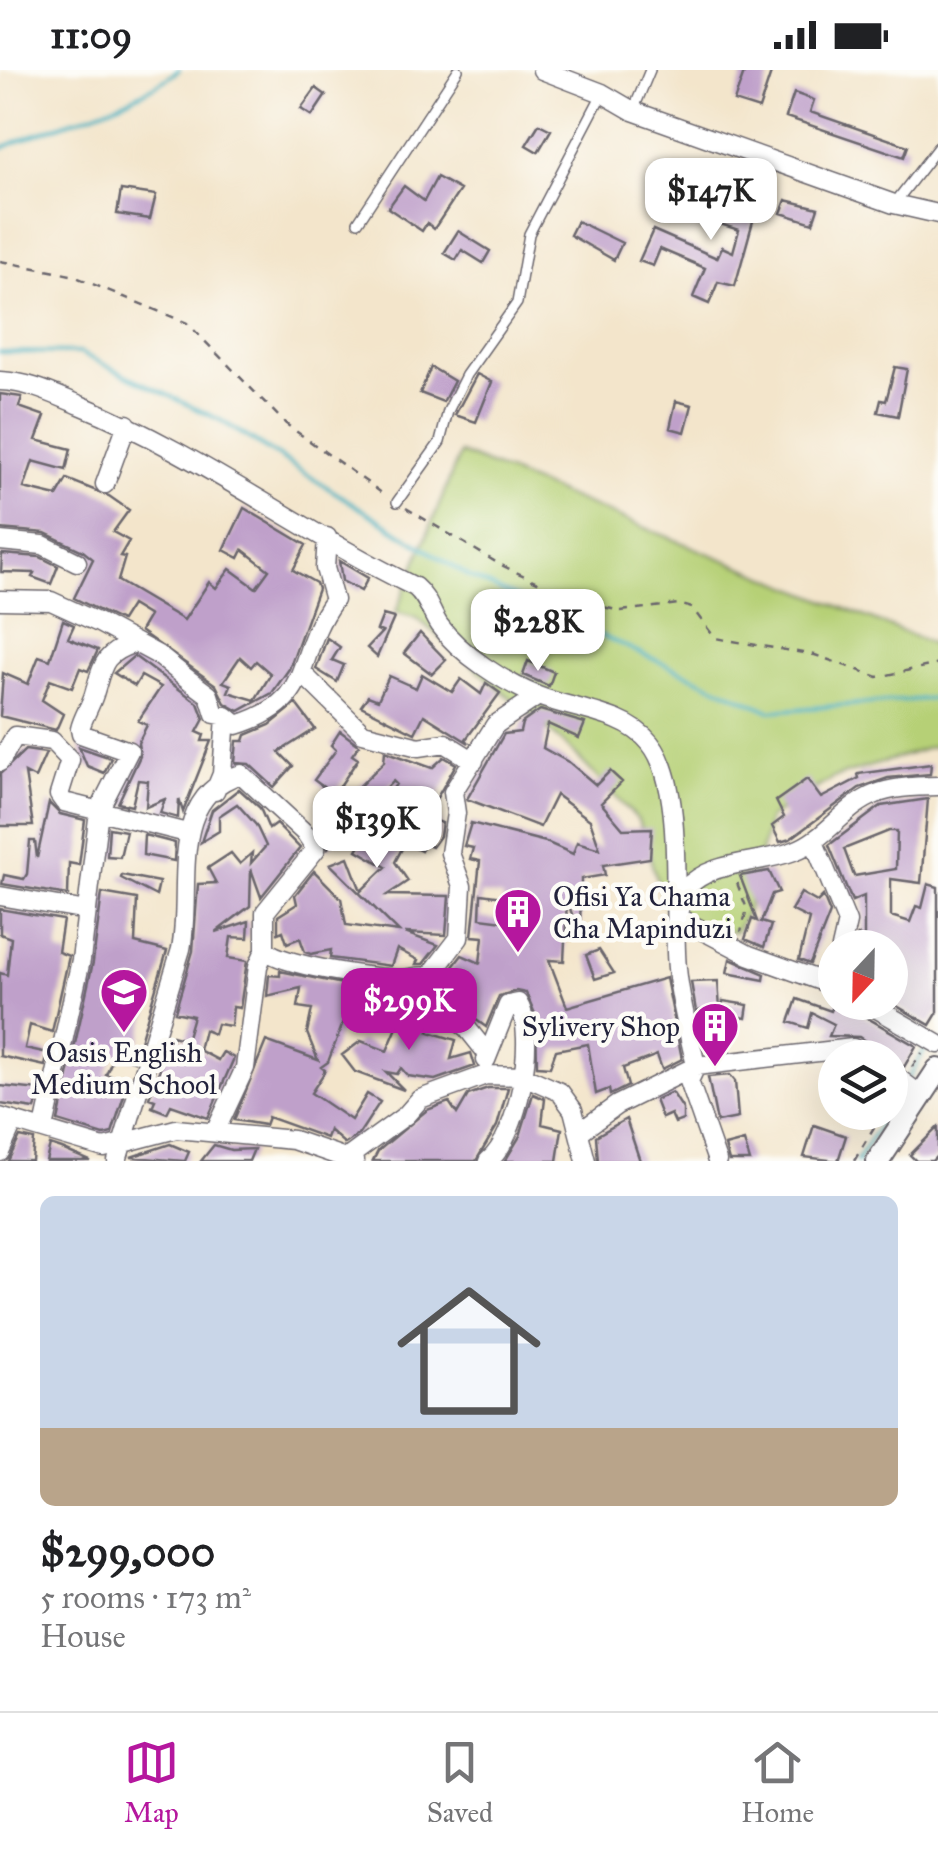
<!DOCTYPE html>
<meta charset="utf-8">
<style>
body{margin:0;font-family:"IM FELL Great Primer",serif;background:#f2f2f2;color:#202124;height:100vh;display:flex;flex-direction:column;font-size:38px;white-space:nowrap}
*{box-sizing:border-box;margin:0}
p{font-size:32px;color:#757577}
.icon{flex:none;width:55px;height:55px;fill:none;stroke:currentColor;stroke-width:2;stroke-linecap:round;stroke-linejoin:round}
.map{position:relative;height:1091px;overflow:hidden}
.details{display:flex;flex-direction:column;background:#fff;flex:1}
.details>*{flex:none}
.needle{width:65px;rotate:202deg}
.fabs{position:absolute;left:818px;top:860px;display:grid;gap:20px}
.fabs a{display:grid;place-items:center;width:90px;height:90px;border-radius:50%;background:#fff;box-shadow:0 10px 40px #0002;font-size:50px}
.price{position:absolute;translate:-50% -85px;padding:0 22px;border-radius:20px;background:#fff;color:#222;font-size:32px;line-height:65px;filter:drop-shadow(0 2px 5px #0008)}
.price::after{content:'';position:absolute;left:50%;top:60px;width:30px;height:22px;margin-left:-15px;background:inherit;clip-path:polygon(0 0,100% 0,50% 100%)}
.price.active{background:#b5179e;color:#fff}
ul{padding:0;list-style:none}
li{display:grid;align-content:center;gap:20px;height:530px;padding:0 40px}
li+li{border-top:2px solid #e0e0e0}
li span{display:grid;place-items:center;height:310px;border-radius:15px;color:#555}
li>.icon{margin-inline-start:auto}
span .icon{width:180px;height:180px;fill:#fffc;stroke-width:1}
li b{font-size:42px}
.status{display:flex;justify-content:space-between;align-items:center;height:70px;padding:0 50px;background:#fff;direction:ltr}
.status svg{height:28px;fill:currentColor}
.tab-bar{display:flex;justify-content:space-around;align-items:center;height:140px;border-top:2px solid #e0e0e0;background:#fff;font-size:28px;color:#757577}
.tab-bar a{display:grid;justify-items:center;gap:5px}
.tab-bar .active{color:#b5179e}
.map>svg:first-child{display:block}
</style>
<div class="status"><b>11:09</b><svg viewBox="0 0 49 12"><path d="M0 12V9h3v3zM5 12V6h3v6zM10 12V3h3v9zM15 12V0h3v12zM26 1h20v11H26zM47 4h2v5h-2z"/></svg></div>
<div class="map">
<svg width="938" height="1091" viewBox="0 0 938 1091">
<rect width="100%" height="100%" fill="#fdfcf7"/>
<filter id="ink" filterUnits="userSpaceOnUse"><feTurbulence type="fractalNoise" baseFrequency=".01" numOctaves="2"/><feDisplacementMap in="SourceGraphic" scale="20" xChannelSelector="R" yChannelSelector="G"/><feConvolveMatrix kernelMatrix="1 2 1 2 8 2 1 2 1" color-interpolation-filters="sRGB"/></filter>
<filter id="wash" filterUnits="userSpaceOnUse"><feTurbulence type="fractalNoise" baseFrequency=".0048" numOctaves="4" result="noise"/><feDisplacementMap in="SourceGraphic" scale="40" xChannelSelector="R" yChannelSelector="G"/><feGaussianBlur stdDeviation="2.25" result="paint"/><feColorMatrix in="noise" values="0 0 0 0 0 0 0 0 0 0 0 0 0 0 0 0 0 1.4 0 .05"/><feComposite in="paint" operator="in"/></filter>
<g filter="url(#wash)">
<rect width="100%" height="100%" fill="#f3e5cb"/>
<path fill="#b6d076" stroke="#6c7958" stroke-width="2.5" d="M460 383 938 576V675L833 708 769 748 748 839 735 863 668 845 638 750 567 676 417 548 396 542Z"/>
<g fill="none" stroke-linecap="round" stroke-linejoin="round">
<path stroke="#41afbe" stroke-width="4" d="M0 79C61 50 125 41 179 0
M0 282 80 283 220 350 470 507 770 641 938 628
M908 1009 928 974
M890 1039 904 1018
M857 1091 887 1042"/>
</g>
<g id="blocks">
<path fill="#bfa0ca" fill-rule="evenodd" d="M745 0H772L759 39 734 31Z
M316 18 326 25 312 46 301 39Z
M794 23 814 30 810 42 908 76 904 87 786 47Z
M539 54 551 60 538 82 526 75Z
M437 107 460 120 434 159 427 153 422 161 388 138 404 116 424 131Z
M747 118 761 122 735 216 718 212 709 234 693 227 705 198 660 179 653 196 639 191 653 160 717 188 722 177 733 182 739 160 692 145 697 129 704 132 706 123 741 138Z
M121 120 156 125 150 149 117 144Z
M786 130 818 138 813 153 781 143Z
M577 151 622 173 614 190 570 165Z
M458 161 490 181 483 193 462 180 456 190 444 183Z
M431 297 454 311 443 332 420 323Z
M895 297 907 299 898 346 878 342 881 330 886 331Z
M477 304 492 312 476 352 455 345Z
M0 324 22 327 19 337 45 346 36 370 71 379 66 400 33 391 24 418 57 426 67 409 109 426 129 440 113 462 129 471 120 486 125 487 118 511 184 550 209 512 216 518 230 499 256 518 269 500 243 480 239 488 224 480 244 438 306 475 293 500 316 513 318 519 289 599 272 623 239 641 225 633 216 615 140 561 149 546 131 535 121 551 74 528 93 489 83 481 45 463 0 459ZM240 587 251 597 256 591 271 604 255 630 228 622 231 615 223 612Z
M676 331 692 335 685 362 670 358Z
M2 484 40 487 58 496 51 514 32 507 34 503 1 502Z
M339 491 368 508 361 521 342 511Z
M383 545 394 548 377 587 367 578 382 562 377 560Z
M63 550 74 555 68 568 98 580 88 601 80 598 72 618 50 610 42 630 63 644 56 660 0 646 3 603 28 614 39 586 50 590Z
M420 563 446 590 432 604 404 583Z
M327 568 340 577 332 590 344 595 337 612 316 599Z
M134 586 198 633 204 649 197 662 204 665 202 671H211L183 742 179 729 178 748 160 743 165 729 146 737 148 711 138 710 132 736 118 733 140 686 138 673 147 655 138 651 161 617 141 606 135 616 114 603Z
M528 591 554 602 549 616 523 605Z
M422 604 452 622 461 609 481 624 486 613 500 623 466 669 469 673 424 645 415 663 361 636 368 626 378 630 389 606 416 618Z
M296 634 315 659 279 682 293 696 274 717 249 694 235 693 237 671H244L246 665 270 655Z
M540 640 585 653 579 668 548 654 543 678 570 693 596 715 610 701 622 712 601 733 623 759 652 758 650 788 603 795 605 805 581 809 580 867 567 830 564 891 549 890 567 937 666 908 682 989 662 999 657 985 623 998 628 1016 610 1025 609 1019 596 1024 588 974 556 980 550 997 537 996 536 946 526 923 516 921 499 926 486 957 435 920 462 885 480 893 483 867 472 866 480 791 470 789 473 778 464 776 471 753 546 772 573 784 577 772 600 779 590 750 556 725 540 757 467 729 504 664 520 662 522 653ZM481 824 503 827 504 851 480 848Z
M340 661 359 675 352 685 358 689 334 725 314 710 336 680 331 675Z
M79 677 111 688 104 703 87 696Z
M25 680 46 683 35 708 25 703 33 756H0V704Z
M385 681 432 698 444 687 456 694 426 747 442 753 440 766 432 777 425 774 421 781 405 773 395 792 408 811 387 825 449 826 446 865 405 863 438 875 423 894H416L418 890 397 879 391 896 330 888 331 880 311 884 305 882 300 868 287 873 283 861 278 863V846L297 834 295 825 314 801 341 828 346 855 399 862 330 794 348 787 361 821 386 797 357 780 396 714 393 711 328 778 317 758 384 692Z
M931 694 930 704 888 708 859 718 790 769 780 772 772 756 784 747 776 731 807 709 821 728 859 708 858 704Z
M239 719 260 738 269 759 276 754 300 778 261 827 251 799 250 836 216 862 249 851 248 868 231 867 228 888 247 891 240 938 233 937 231 956 217 954 214 964 204 960 199 980 218 990 223 982 234 988 208 1048 171 1035 167 1043 152 1037 155 1030 149 1028 172 966 186 970 193 946 175 942 193 881 198 814 216 813 208 798 231 783 240 794 252 783 251 793 266 776 256 755 237 734 219 746V761L201 772 212 740Z
M928 729 921 813 891 809V846L910 852 916 836 922 838 928 814 938 817V942L930 955 890 932V878H854L858 865 864 868V826L852 831 829 775 881 736ZM889 761H897L896 799 854 806 844 779Z
M49 733 60 744 85 750 79 795 69 793 68 825 2 814 4 805 24 809 27 804 30 771H35L37 788Z
M109 758 126 761 120 787 107 786Z
M144 765 175 773 174 791 143 785Z
M769 801 779 822 772 824 761 852 771 855 764 877 745 869 752 849 757 851 740 806Z
M122 805 159 812 156 826 121 808Z
M102 823 137 829 135 873 167 881 134 991 115 984 106 1004 128 1013 112 1063 104 1065 58 1051 93 892Z
M801 823 817 832 823 826 830 843 810 894 799 890 809 849 791 840Z
M0 839 63 850 58 882 69 886 52 962 30 955 25 978 48 983 45 996 0 986V903L7 905 11 868 0 864Z
M599 880 614 903 595 909 586 885Z
M730 889 765 904 764 910 727 903Z
M280 901 357 917 328 992 321 997 325 1000 322 1006 311 1023 351 1050 367 1024 380 1032 359 1064 345 1074 329 1060 326 1068 268 1047 265 1055 234 1050 266 971 318 990 307 963 312 939 298 937 301 918 267 926 269 905 280 906Z
M718 911 720 939 696 941 691 912Z
M797 929 831 941 835 932H853L859 943 916 976 904 997 859 967 829 966 834 954 812 943 808 958 789 952Z
M723 931 748 935 746 948 721 943Z
M408 932 434 950 429 962 456 970 451 989 471 983 475 996 435 1010 408 1006 401 998 397 1004 386 1002 404 1020 355 1002 342 985 361 971 387 981Z
M730 1005 735 1011 738 1048 717 1052 708 1007Z
M0 1016 40 1020 35 1039 0 1034Z
M488 1018H508L497 1056 476 1091H373L378 1081 427 1040 449 1032 457 1044 468 1025Z
M672 1022 683 1039V1050L675 1053 671 1044 662 1048 655 1030Z
M533 1024 545 1029 542 1054 562 1059 557 1091H505L520 1066Z
M626 1049 640 1091H598L596 1066Z
M814 1055 846 1066 838 1091 804 1087Z
M938 1057V1085L932 1091H916L910 1085Z
M20 1067 34 1070 32 1091H8Z
M744 1071 750 1091H729L725 1076Z
M170 1074 189 1082 185 1091 131 1087Z
M50 1075 62 1079 90 1091H46Z
M214 1075 231 1080 254 1079 249 1091H201Z"/>
</g>
</g>
<g filter="url(#ink)">
<use href="#blocks" fill-opacity="0" stroke="#6b666d" stroke-width="2.5"/>
<g fill="none" stroke-linecap="round" stroke-linejoin="round">
<g stroke="#6b666d" stroke-width="12">
<path id="lane" d="M633 41 650 0
M894 134 938 77
M358 152 458 0
M397 432 440 372 448 341 466 305 517 233 529 164 602 24"/>
</g>
<g stroke="#6b666d" stroke-width="21">
<path id="street" d="M542 0 602 23 633 41 894 134 938 144
M0 311C29 312 53 324 80 335 198 383 300 461 415 517 428 528 430 541 439 555 460 584 505 613 538 626 573 640 625 642 650 673 687 718 671 841 677 898 680 932 689 963 696 996L689 1011 717 1091
M105 414 127 354
M0 471 43 475 77 492
M0 530 51 531 99 553 158 585 189 610 209 625 215 644 226 646 222 704 215 721
M302 603 363 663 419 677 445 673 474 691
M226 646 237 655C318 630 292 587 334 530L325 498 327 467
M0 692 15 666 52 671 70 690 59 725 64 732 187 763
M814 772 847 852 841 878
M0 826 87 841
M265 880C285 896 368 907 397 909 408 910 416 905 428 907
M823 910 835 891
M835 916 749 885 677 847 685 819C713 789 757 795 794 781 827 769 844 736 876 724 893 717 919 716 938 716
M865 932 938 974
M486 982 466 957 417 923 459 868 462 816 450 783 456 743 453 722 495 655 538 626
M486 990 508 935 518 933C538 964 518 1069 488 1091
M890 1002 919 1024
M0 1047 104 1078 176 1059 293 1070 354 1091
M44 1058 81 890 99 740 129 681 81 664 80 659C83 646 92 634 95 621 103 595 103 584 132 574
M581 1061 617 1035 696 996 853 978 872 988
M0 1082 14 1051
M117 1091 181 879C193 819 165 727 241 704L306 764 316 779 265 842V880L258 896 245 998 215 1062
M343 1091 406 1045 420 1029 486 1005 524 1006 560 1022 573 1040 586 1091"/>
</g>
<g stroke="#6b666d" stroke-width="26">
<path id="secondary" d="M878 1091 938 1000"/>
</g>
<path stroke="#6b666d" stroke-width="2.5" stroke-dasharray="8 8" stroke-linecap="butt" d="M0 191 71 205 187 253 286 354 386 426
M406 438 499 494 580 532 621 541 679 534 692 538 715 568 815 585 878 607 938 594
M737 813 747 839 741 862
M912 997 922 983
M854 1091 883 1042"/>
<use href="#lane" stroke="#fff" stroke-width="9"/>
<use href="#street" stroke="#fff" stroke-width="18"/>
<use href="#secondary" stroke="#fff" stroke-width="22"/>
</g>
</g>
<defs>
<g id="building-pin" transform="scale(2.5)"><path d="M0 17L-7.5 6A9.5 9.5 0 1 1 7.5 6Z" fill="#b5179e" stroke="#fdfcf7"/><path d="M-4-6H4V6H1V3H-1V6H-4ZM-2.5-4.3h1.7v1.8h-1.7ZM.8-4.3h1.7v1.8H.8ZM-2.5-1h1.7V.8h-1.7ZM.8-1h1.7V.8H.8Z" fill="#fff"/></g>
<g id="school-pin" transform="scale(2.5)"><path d="M0 17L-7.5 6A9.5 9.5 0 1 1 7.5 6Z" fill="#b5179e" stroke="#fdfcf7"/><path d="M0-5L7-2L0 1L-7-2ZM-4 1L0 2.5L4 1V4Q0 6-4 4Z" fill="#fff"/></g>
</defs>
<g fill-rule="evenodd">
<use href="#building-pin" x="518" y="842"/>
<use href="#school-pin" x="124" y="922"/>
<use href="#building-pin" x="715" y="956"/>
</g>
<g text-anchor="middle" stroke-width="9" stroke-linejoin="round" paint-order="stroke">
<g font-size="28" fill="#22223b" stroke="#fdfcf7" text-anchor="start">
<text x="553" y="836">Ofisi Ya Chama<tspan x="553" dy="32">Cha Mapinduzi</tspan></text>
<text x="680" y="966" text-anchor="end">Sylivery Shop</text>
<text x="124" y="992" text-anchor="middle">Oasis English<tspan x="124" dy="32">Medium School</tspan></text>
</g>
</g>
</svg>
<div class="fabs">
<a><svg class="needle" viewBox="-14 -14 28 28"><path d="M0-13l5 13h-10z" fill="#e53935"/><path d="M0 13l5-13h-10z" fill="#757577"/></svg></a>
<a><svg class="icon" aria-label="layers" viewBox="0 0 24 24"><path d="M12 4l9 5-9 5-9-5zM3 14l9 5 9-5"/></svg></a>
</div>
<b class="price" style="left:711px;top:173px">$147K</b>
<b class="price" style="left:538px;top:604px">$228K</b>
<b class="price" style="left:377px;top:801px">$139K</b>
<b class="price active" style="left:409px;top:983px">$299K</b>
</div>
<section class="details">
<ul>
<li><span style="background:linear-gradient(#c9d6e8 75%,#b9a48a 0)"><svg class="icon" aria-label="home" viewBox="0 0 24 24"><path d="M3 11l9-7 9 7M6 9v11h12V9"/></svg></span><div><b>$299,000</b><p>5 rooms · 173 m²</p><p>House</p></div></li>
</ul>
</section>
<nav class="tab-bar">
<a class="active"><svg class="icon" aria-label="map" viewBox="0 0 24 24"><path d="M3 6l6-2 6 2 6-2v14l-6 2-6-2-6 2zM9 4v14M15 6v14"/></svg>Map</a>
<a><svg class="icon" aria-label="saved" viewBox="0 0 24 24"><path d="M7 4h10v16l-5-4-5 4z"/></svg>Saved</a>
<a><svg class="icon" aria-label="home" viewBox="0 0 24 24"><path d="M3 11l9-7 9 7M6 9v11h12V9"/></svg>Home</a>
</nav>
